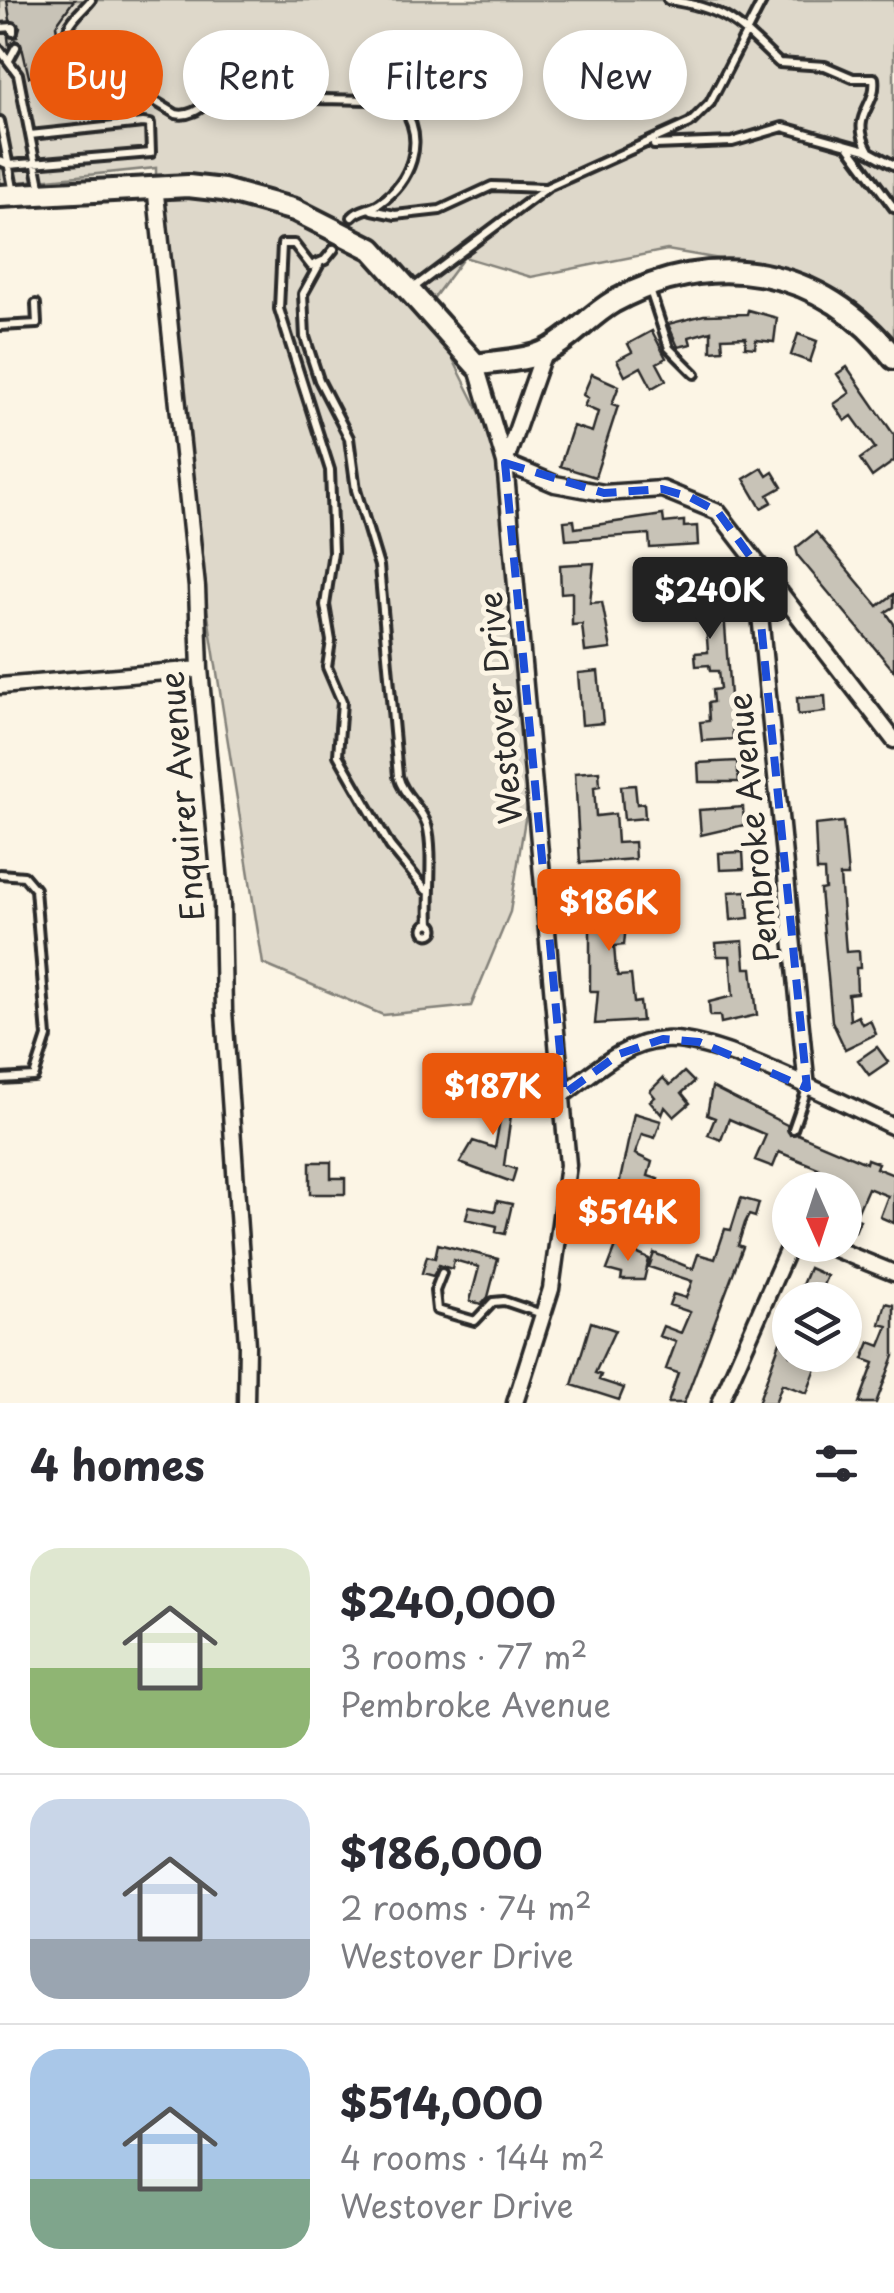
<!DOCTYPE html>
<meta charset="utf-8">
<style>
body{margin:0;font-family:"Playpen Sans",sans-serif;background:#f2f2f3;color:#2b2b33;height:100vh;display:flex;flex-direction:column;font-size:38px;white-space:nowrap}
*{box-sizing:border-box;margin:0}
p{font-size:32px;color:#7c7c81}
.icon{flex:none;width:55px;height:55px;fill:none;stroke:currentColor;stroke-width:2;stroke-linecap:round;stroke-linejoin:round}
.map{position:relative;height:1403px;overflow:hidden}
.sheet{display:flex;flex-direction:column;background:#fff;flex:1}
.sheet>*{flex:none}
.guide{position:absolute;left:30px;top:30px;width:835px;height:90px;display:flex;gap:20px}
.needle{width:65px;rotate:177deg}
.tools{position:absolute;left:772px;top:1172px;display:grid;gap:20px}
.tools a{display:grid;place-items:center;width:90px;height:90px;border-radius:50%;background:#fff;box-shadow:0 5px 15px #0003;font-size:50px}
.price{position:absolute;translate:-50% -85px;padding:0 22px;border-radius:10px;background:#ea580c;color:#fff;font-size:32px;line-height:65px;filter:drop-shadow(0 2px 5px #0008)}
.price::after{content:'';position:absolute;left:50%;top:60px;width:30px;height:22px;margin-left:-15px;background:inherit;clip-path:polygon(0 0,100% 0,50% 100%)}
.price.active{background:#222;color:#fff}
ul{padding:0;list-style:none}
li{display:flex;align-items:center;gap:30px;height:250px;padding:0 30px}
li+li{border-top:2px solid #e1e1e2}
li span{display:grid;place-items:center;flex:none;width:280px;height:200px;border-radius:30px;color:#555}
li>.icon{margin-inline-start:auto}
span .icon{width:120px;height:120px;fill:#fffc;stroke-width:1}
li b{font-size:42px}
h2{display:flex;justify-content:space-between;align-items:center;height:120px;padding:0 30px;font-size:42px}
.chip{padding:0 35px;border-radius:45px;background:#fff;box-shadow:0 5px 15px #0003;font-size:35px;line-height:90px}
.chip.active{background:#ea580c;color:#fff}
.map>svg:first-child{display:block}
</style>
<div class="map">
<svg width="894" height="1403" viewBox="0 0 894 1403">
<rect width="100%" height="100%" fill="#fcf5e5"/>
<filter id="ink" filterUnits="userSpaceOnUse"><feTurbulence type="fractalNoise" baseFrequency=".01" numOctaves="2"/><feDisplacementMap in="SourceGraphic" scale="20" xChannelSelector="R" yChannelSelector="G"/><feConvolveMatrix kernelMatrix="1 2 1 2 8 2 1 2 1" color-interpolation-filters="sRGB"/></filter>
<g filter="url(#ink)">
<path fill="#ded8ca" stroke="#84827a" stroke-width="2.5" d="M0 0H894V346L849 300 755 265 667 250 531 277 464 257 427 307 505 463 534 764 510 912 471 1006 383 1015 263 964 157 292 156 168 0 184Z"/>
<path fill="#c8c3b7" stroke="#2b2b2b" stroke-width="2.5" d="M7 0H74L56 25 61 54 55 55 58 72 29 77 21 43 15 40 9 46 8 37H17L20 27 10 20Z
M748 310 777 318 774 342 756 340 755 348 745 347 746 337 722 338 723 350 711 351V331L689 337 691 344 678 347 668 324 704 315 747 314Z
M652 331 666 358 657 363 666 380 652 388 641 367 625 376 617 360 632 352 628 344Z
M798 334 817 341 810 362 791 355Z
M847 367 894 435V461L872 477 860 459 875 448 852 416 845 421 834 404 850 393 837 374Z
M592 374 619 386 612 404 618 406 595 477 560 466 573 426 592 432 598 412 584 406 588 398 583 395Z
M762 468 767 476 773 472 782 487 768 495 772 502 761 508 744 479Z
M663 515 664 523 684 521V527L697 526 698 545 650 548 649 534 566 540 564 521 574 520 575 528Z
M816 532 878 606 894 594V607L886 612 894 624V671L798 556 796 548Z
M594 563 590 603 602 602 611 649 585 652 582 624 572 625V592L561 593 560 565Z
M706 563 707 570 721 569 733 739 702 741 700 722 709 721 708 703 713 702 712 690 720 689 718 671H710L709 665 696 666 695 653 708 652 705 611 697 612 696 602 679 603 676 566Z
M598 671 603 723 582 725 578 673Z
M825 696 826 712 798 715 797 698Z
M737 761 739 782H699L698 763Z
M599 771 600 786 594 787 596 816 615 814 617 843 634 842 635 859 580 863 575 773Z
M635 785 637 804 644 803 645 818 624 820 621 786Z
M743 807 744 825 701 835 699 810Z
M843 822 848 876H840L846 952 859 951 860 968H856L857 993 848 994 850 1020 858 1016 862 1024 870 1020 876 1034 845 1049 832 1021 820 890 825 889 824 871H817L815 825Z
M743 852 744 869 720 870 719 853Z
M632 877 633 890 605 892 606 916 627 914 624 945 614 946 616 970 618 976 631 975 634 1003 640 1002 642 1021 595 1024 598 991H590V929L581 880Z
M747 891 749 918 731 920 729 892Z
M743 941 745 968H752L757 1015 721 1023 720 1016H710L709 1002 733 996 730 956H717L716 943Z
M877 1047 888 1062 869 1075 858 1060Z
M684 1072 694 1082 682 1093 690 1103 674 1117 665 1107 662 1115 650 1101 655 1097 650 1091 663 1078 670 1085Z
M712 1087 787 1125 790 1135 798 1134 866 1163 867 1159 878 1163 876 1168 894 1175V1223L880 1217 888 1196 868 1188 855 1218 860 1220 855 1232 845 1228 852 1201 845 1198V1189L815 1177 818 1168 779 1152 773 1167 755 1160 766 1135 729 1119 721 1140 708 1135 715 1118 707 1115Z
M479 1093 514 1094 504 1165 516 1169 512 1182 460 1163 473 1141 495 1148 500 1120 496 1114 477 1112Z
M634 1113 661 1121 655 1138 642 1134 635 1154 652 1162 648 1176 658 1179 640 1234 611 1224Z
M310 1162H331V1178H345V1194H310Z
M741 1198 759 1203 755 1217 749 1215 745 1223 738 1245 743 1247 684 1403H668L678 1373 666 1369 676 1342 659 1336 663 1326 681 1333 690 1312 669 1305 673 1294 686 1298 692 1281 649 1267 654 1253 693 1269 698 1254 715 1259 725 1229 731 1230Z
M497 1201 512 1204 505 1234 496 1232 497 1226 466 1219 469 1206 495 1211Z
M438 1244 498 1259 488 1297 482 1304 470 1301 479 1267 454 1260 452 1269 439 1265 433 1276 422 1273 427 1256 435 1258Z
M617 1244 649 1259 644 1280H621L622 1274 607 1270Z
M809 1268 827 1276 820 1292 839 1300 797 1297Z
M886 1303 894 1305V1356L876 1403H859L874 1363 863 1359 870 1342 880 1346 888 1326 880 1324Z
M789 1317 790 1355H821L807 1393 782 1384 775 1403H758Z
M591 1322 615 1330 595 1373 601 1375 599 1380 624 1388 619 1400 572 1385Z"/>
<g fill="none" stroke-linecap="round" stroke-linejoin="round">
<g stroke="#2b2b2b" stroke-width="14">
<path id="lane" d="M91 0C77 17 61 24 69 49L176 114C197 119 211 95 232 89 249 85 269 94 286 97 317 102 384 95 403 107 427 142 410 182 380 203 370 210 360 208 352 217
M668 0C727 8 739 25 779 63L825 66 853 78H874C878 108 848 114 869 151
M0 28 13 27V32
M0 50 18 74 41 191
M9 60 16 47
M0 121 14 193
M654 145 732 142 783 127 866 150 894 165
M849 147 894 208
M0 161 9 165 151 153 150 124 143 123 30 135
M372 210 395 215 440 210 492 186 544 188
M334 249 325 260 311 266 294 244H282L279 309 330 470 333 552 325 605 331 641 327 667 342 702 338 755 390 846 426 890
M319 265 303 294 305 337 319 380 349 438 356 490 379 566 398 776C403 796 421 806 427 825 434 850 428 895 430 923
M649 287 669 348 695 374
M412 289 548 187 690 123 710 103 763 0
M0 326 37 324 36 304
M0 874 24 876 35 889 47 1037 34 1077 0 1079
M423.5 929a5.5 5.5 0 1 1 11 0a5.5 5.5 0 1 1-11 0Z
M793 1129 807 1089
M442 1273 435 1291 437 1310 475 1321 493 1302 504 1301 542 1314"/>
</g>
<g stroke="#2b2b2b" stroke-width="21">
<path id="street" d="M155 185 197 587 200 669 222 904 224 1011 247 1345 246 1403
M544 352 505 463 555 484 604 493 662 489 718 512 894 740
M476 365 505 463 568 1165 551 1289 515 1403
M755 564 807 1088
M0 686 200 669
M564 1094C594 1072 625 1042 664 1040 718 1036 841 1103 894 1127
M825 1245 894 1273
M720 1403 790 1244"/>
</g>
<g stroke="#2b2b2b" stroke-width="28">
<path id="secondary" d="M0 196 188 186 223 190 295 210 372 249 476 365C497 361 525 361 544 352 569 341 589 316 613 302 713 247 822 266 894 358"/>
</g>
<use href="#lane" stroke="#fcf5e5" stroke-width="6"/>
<use href="#street" stroke="#fcf5e5" stroke-width="14"/>
<use href="#secondary" stroke="#fcf5e5" stroke-width="20"/>
</g>
</g>
<path fill="none" stroke="#1d4ed8" stroke-width="8" stroke-dasharray="20 12" stroke-linejoin="round" d="M505 463 604 493 662 489 690 497 718 512 755 563 807 1088 699 1042 663 1039 619 1054 564 1094Z"/>
<g text-anchor="middle" stroke-width="10" stroke-linejoin="round" paint-order="stroke">
<g font-size="32" fill="#2b2b2b" stroke="#fcf5e5">
<text transform="translate(501 708) rotate(-95)" y="11">Westover Drive</text>
<text transform="translate(183 796) rotate(-95)" y="11">Enquirer Avenue</text>
<text transform="translate(754 828) rotate(-96)" y="11">Pembroke Avenue</text>
</g>
</g>
</svg>
<div class="tools">
<a><svg class="needle" viewBox="-14 -14 28 28"><path d="M0-13l5 13h-10z" fill="#e53935"/><path d="M0 13l5-13h-10z" fill="#7c7c81"/></svg></a>
<a><svg class="icon" aria-label="layers" viewBox="0 0 24 24"><path d="M12 4l9 5-9 5-9-5zM3 14l9 5 9-5"/></svg></a>
</div>
<b class="price active" style="left:710px;top:642px">$240K</b>
<b class="price" style="left:609px;top:954px">$186K</b>
<b class="price" style="left:493px;top:1138px">$187K</b>
<b class="price" style="left:628px;top:1264px">$514K</b>
<div class="guide">
<a class="chip active">Buy</a>
<a class="chip">Rent</a>
<a class="chip">Filters</a>
<a class="chip">New</a>
</div>
</div>
<section class="sheet">
<h2>4 homes<svg class="icon" aria-label="filters" viewBox="0 0 24 24"><path d="M4 7h16M4 17h16"/><circle cx="9" cy="7" r="2"/><circle cx="15" cy="17" r="2"/></svg></h2>
<ul>
<li><span style="background:linear-gradient(#dfe7d0 60%,#8fb573 0)"><svg class="icon" aria-label="home" viewBox="0 0 24 24"><path d="M3 11l9-7 9 7M6 9v11h12V9"/></svg></span><div><b>$240,000</b><p>3 rooms · 77 m²</p><p>Pembroke Avenue</p></div></li>
<li><span style="background:linear-gradient(#c9d6e8 70%,#9aa5b1 0)"><svg class="icon" aria-label="home" viewBox="0 0 24 24"><path d="M3 11l9-7 9 7M6 9v11h12V9"/></svg></span><div><b>$186,000</b><p>2 rooms · 74 m²</p><p>Westover Drive</p></div></li>
<li><span style="background:linear-gradient(#a9c7e8 65%,#7fa58c 0)"><svg class="icon" aria-label="home" viewBox="0 0 24 24"><path d="M3 11l9-7 9 7M6 9v11h12V9"/></svg></span><div><b>$514,000</b><p>4 rooms · 144 m²</p><p>Westover Drive</p></div></li>
</ul>
</section>
